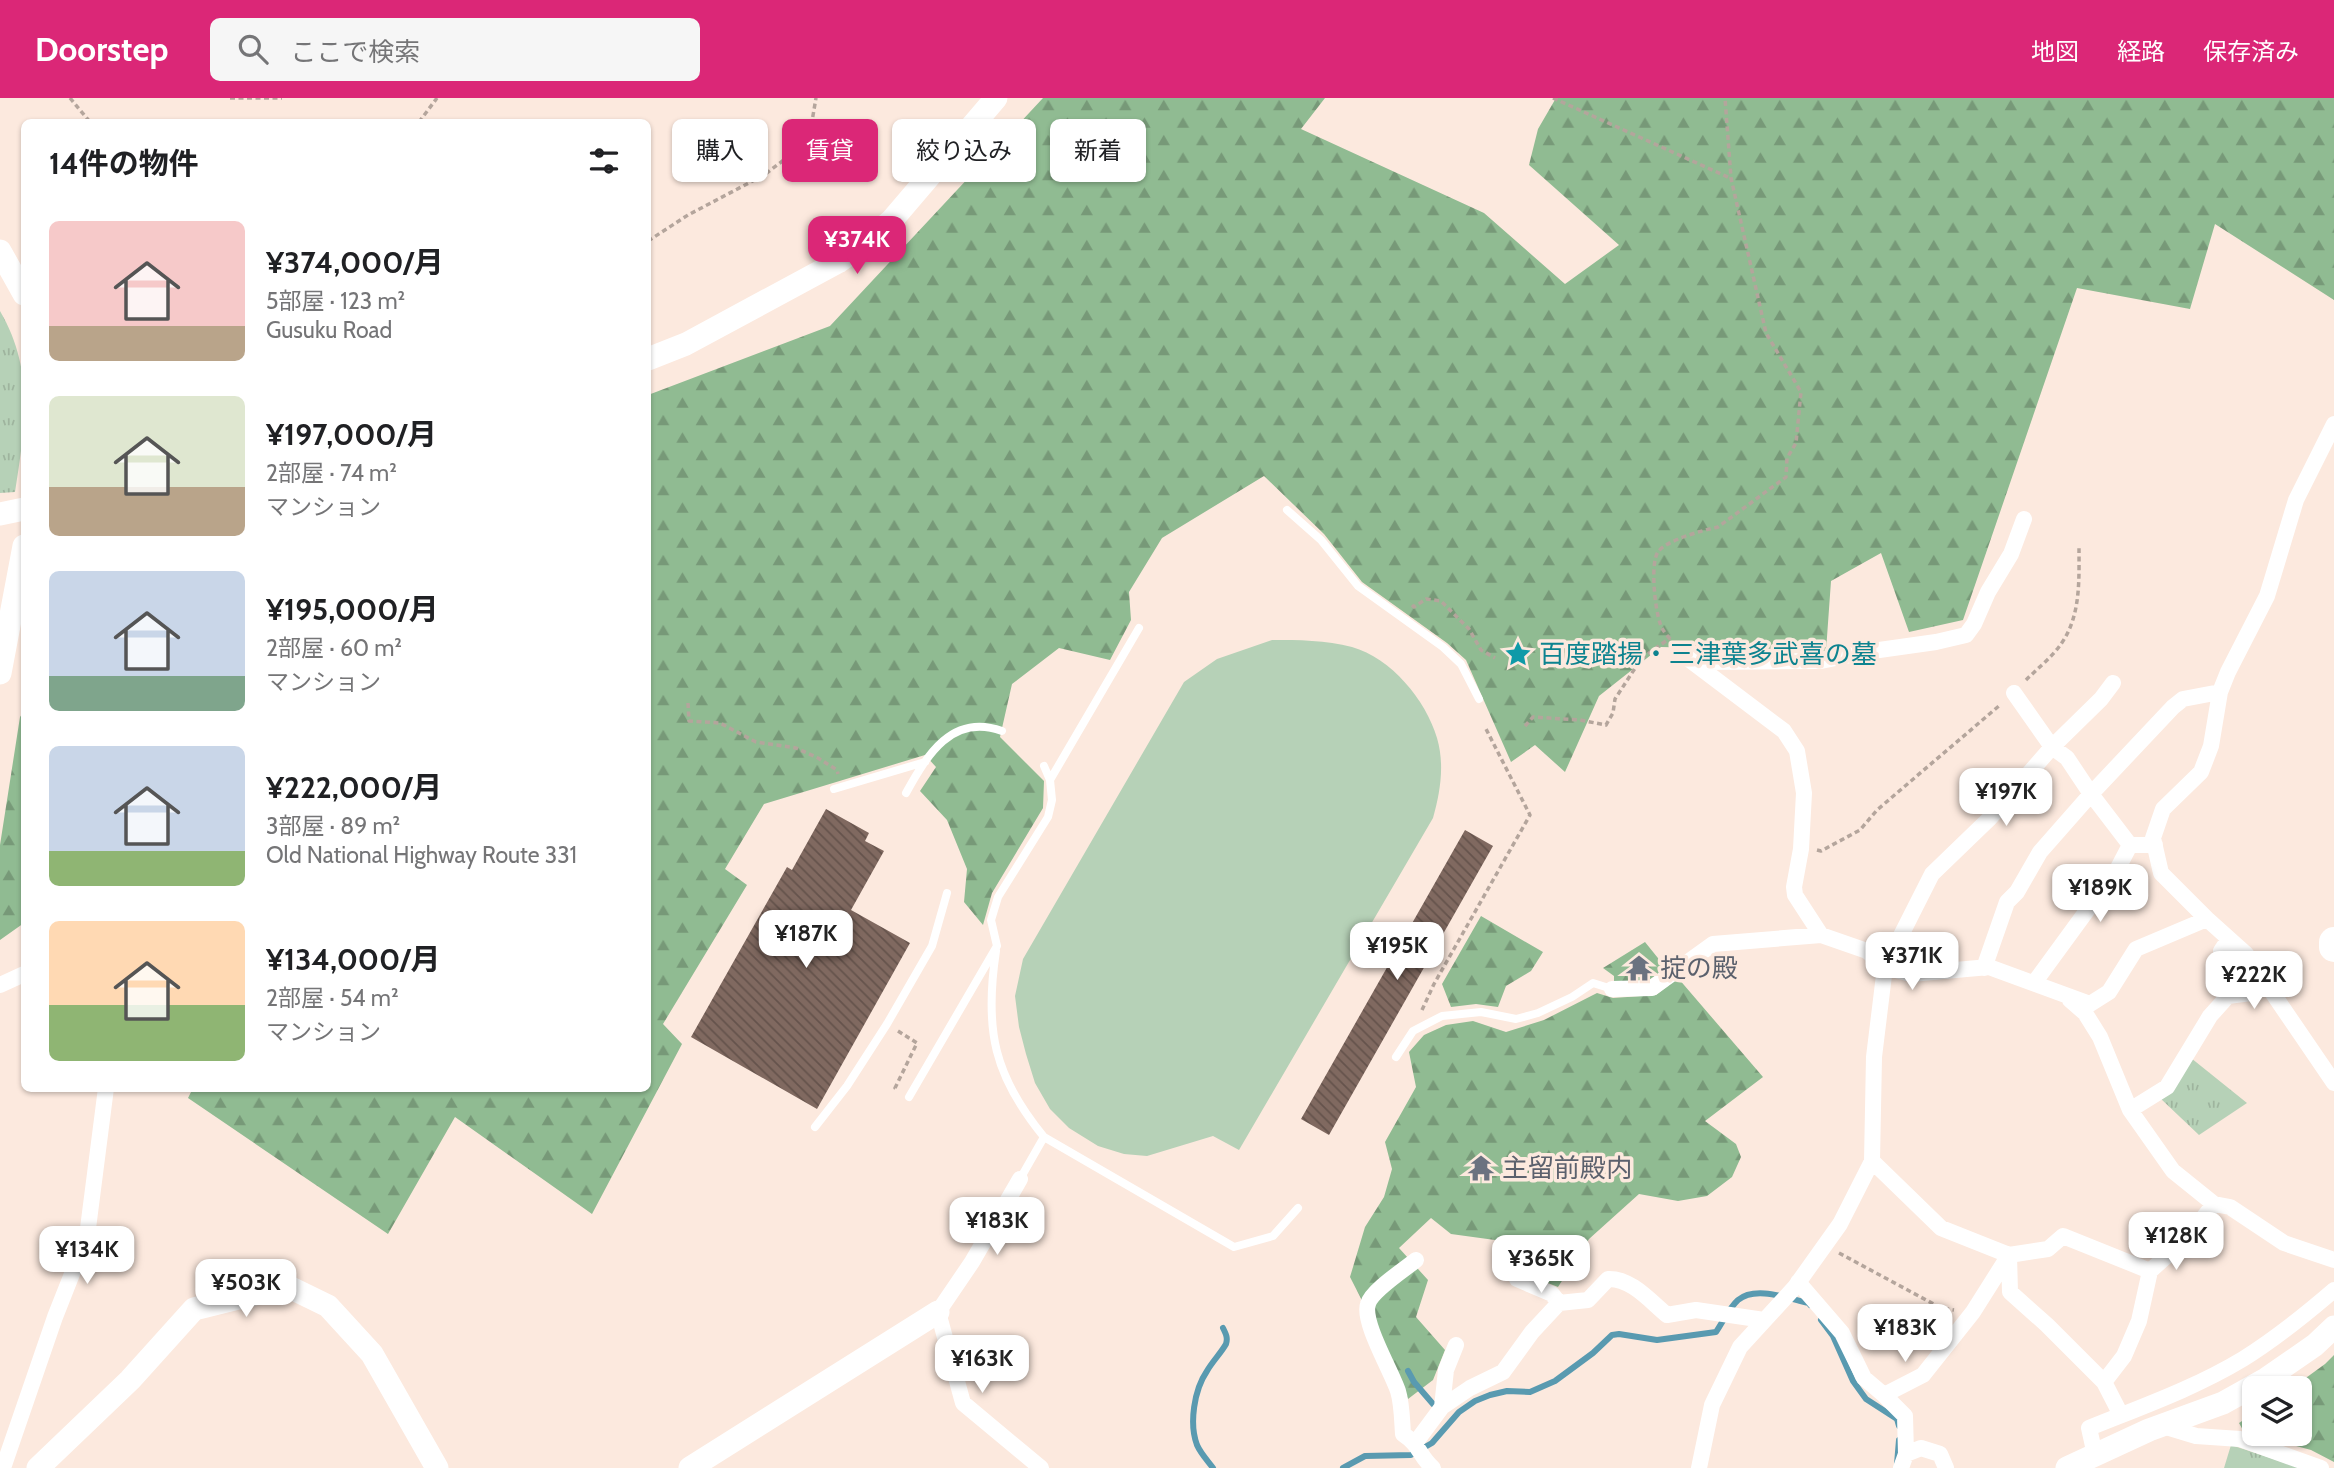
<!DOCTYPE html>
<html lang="ja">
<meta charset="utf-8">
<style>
body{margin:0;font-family:Cabin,"Noto Sans JP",sans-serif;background:#f6f6f6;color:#202124;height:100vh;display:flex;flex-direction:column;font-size:26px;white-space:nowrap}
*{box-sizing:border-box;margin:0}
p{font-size:23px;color:#757577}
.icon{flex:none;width:38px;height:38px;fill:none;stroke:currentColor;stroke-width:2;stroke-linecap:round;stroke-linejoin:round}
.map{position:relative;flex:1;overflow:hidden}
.drawer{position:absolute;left:21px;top:21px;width:630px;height:973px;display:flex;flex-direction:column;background:#fff;border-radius:10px;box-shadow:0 2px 5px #0004}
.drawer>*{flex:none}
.guide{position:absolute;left:672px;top:21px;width:665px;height:63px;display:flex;gap:14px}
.tools{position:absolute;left:2242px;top:1278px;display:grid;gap:14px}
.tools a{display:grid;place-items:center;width:70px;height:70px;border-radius:10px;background:#fff;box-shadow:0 2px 5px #0004;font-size:35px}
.price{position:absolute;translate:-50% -60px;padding:0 16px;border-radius:14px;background:#fff;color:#222;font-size:23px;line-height:46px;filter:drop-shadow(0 2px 4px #0008)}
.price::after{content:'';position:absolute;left:50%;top:42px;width:21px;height:16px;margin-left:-10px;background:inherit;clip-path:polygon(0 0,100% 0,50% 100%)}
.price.current{background:#db2777;color:#fff}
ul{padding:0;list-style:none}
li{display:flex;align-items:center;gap:21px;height:175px;padding:0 28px}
li span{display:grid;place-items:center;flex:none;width:196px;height:140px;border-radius:10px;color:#555}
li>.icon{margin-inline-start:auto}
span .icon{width:84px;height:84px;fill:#fffc;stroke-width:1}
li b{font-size:30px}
h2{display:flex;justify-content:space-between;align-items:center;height:84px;padding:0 28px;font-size:30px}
.chip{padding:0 24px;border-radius:10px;background:#fff;box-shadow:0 2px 5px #0004;font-size:24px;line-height:63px}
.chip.current{background:#db2777;color:#fff}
header{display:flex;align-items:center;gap:42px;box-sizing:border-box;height:98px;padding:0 35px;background:#db2777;color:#fff}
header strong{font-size:33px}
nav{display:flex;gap:38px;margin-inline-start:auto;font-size:24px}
.search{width:490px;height:63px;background:#f6f6f6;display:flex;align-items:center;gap:18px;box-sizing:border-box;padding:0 24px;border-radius:10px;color:#757577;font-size:26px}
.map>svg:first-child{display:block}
</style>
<header>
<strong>Doorstep</strong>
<div class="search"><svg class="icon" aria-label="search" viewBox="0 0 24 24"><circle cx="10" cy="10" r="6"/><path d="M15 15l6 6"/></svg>ここで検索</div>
<nav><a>地図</a><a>経路</a><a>保存済み</a></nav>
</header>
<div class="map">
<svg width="2334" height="1370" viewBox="0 0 2334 1370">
<defs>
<pattern id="grass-tufts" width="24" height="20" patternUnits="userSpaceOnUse" patternTransform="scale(1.75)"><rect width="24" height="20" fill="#b6d1b7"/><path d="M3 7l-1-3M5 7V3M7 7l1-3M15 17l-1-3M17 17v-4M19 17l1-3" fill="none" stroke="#9eb49e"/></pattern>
<pattern id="forest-firs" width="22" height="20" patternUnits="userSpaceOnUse" patternTransform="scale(1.75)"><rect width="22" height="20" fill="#90bb92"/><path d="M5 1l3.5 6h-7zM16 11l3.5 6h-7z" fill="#779978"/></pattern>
<pattern id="building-back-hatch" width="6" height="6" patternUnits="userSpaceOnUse" patternTransform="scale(1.75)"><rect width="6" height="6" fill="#806960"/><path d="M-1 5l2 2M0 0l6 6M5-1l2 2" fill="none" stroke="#65534c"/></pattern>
</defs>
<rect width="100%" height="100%" fill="#fce9de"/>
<path fill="url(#grass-tufts)" d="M0 213C35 273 25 329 15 394L0 395Z
M2191 960 2247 1005 2199 1037 2160 1000Z
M2231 1347 2301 1370H2224Z"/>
<path fill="url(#forest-firs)" d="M1043 0H1325L1301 31 1484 115 1565 186 1619 147 1529 67 1538 31 1556 0H2334V202L2215 126 2190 211 2077 190 1963 522 1909 534 1881 455 1831 483 1826 553 1661 549 1599 598 1565 674 1535 647 1511 664 1466 562 1447 545 1362 484 1324 436 1264 378 1162 440 1129 494 1131 522 1110 562 1059 550 1012 586 1000 639 1044 683 1043 710 992 795 983 827 964 804 967 771 947 722 920 693 936 669 925 657 764 706 725 771 747 787 663 926 682 946 592 1116 455 1019 388 1136 188 1000 193 990H648V297L830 228Z
M24 613V825L0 842V747L20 619Z
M1481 818 1543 854 1531 873 1506 888 1498 909 1476 906 1451 909 1442 886Z
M1645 844 1666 870 1649 882 1614 885V878L1603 870Z
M1678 880 1763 979 1705 1023 1736 1046 1741 1059 1732 1079 1707 1098 1678 1103 1639 1096 1589 1141 1558 1189 1523 1175 1531 1147 1451 1136 1431 1120 1399 1150 1428 1182 1416 1219 1445 1252 1433 1282 1408 1301 1376 1230 1350 1179 1365 1129 1384 1099 1392 1071 1385 1044 1416 989 1409 954 1424 937 1446 927 1473 923 1506 934 1544 922 1597 895 1613 900 1656 897Z
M2334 1257V1364L2311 1352 2244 1334 2239 1325 2254 1315V1335H2300V1290H2292L2325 1266Z"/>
<path fill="#b6d1b7" d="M1272 542C1298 542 1326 542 1352 549 1391 560 1426 602 1437 640 1445 667 1440 695 1433 720L1239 1052 1213 1038 1147 1058 1124 1056 1098 1048 1069 1030 1050 1011 1035 985 1026 956 1019 929 1015 898 1023 861 1184 584 1217 561Z"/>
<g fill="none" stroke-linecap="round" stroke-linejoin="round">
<path stroke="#599ab0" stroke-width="6" d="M1821 1222 1833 1238 1853 1283 1866 1301 1897 1321 1899 1328
M1408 1273 1414 1284 1433 1306
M1897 1366 1899 1342
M1213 1370C1208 1363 1201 1356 1197 1347 1189 1326 1194 1292 1207 1273 1212 1264 1221 1255 1226 1246 1228 1240 1226 1236 1223 1230
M1343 1370 1365 1358 1411 1357 1432 1345 1459 1314 1475 1303 1490 1297 1507 1293 1530 1294 1555 1283 1593 1255 1612 1237 1619 1236 1657 1242 1716 1234C1723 1224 1729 1210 1738 1202 1756 1187 1789 1201 1809 1205L1810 1207"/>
</g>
<path fill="url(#building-back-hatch)" d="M826 711 869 735 865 743 884 753 851 812 910 845 817 1011 691 939 787 769 792 772Z
M1465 732 1493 748 1329 1037 1301 1021Z"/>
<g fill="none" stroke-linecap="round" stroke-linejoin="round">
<path stroke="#b4a59c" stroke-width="3.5" stroke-dasharray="5 3.5" stroke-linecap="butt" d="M70 0 90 24
M230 0H282
M1553 0 1730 80
M419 24 437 0
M648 143 688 117 764 77 793 55 810 35 816 0
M1412 507 1414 509 1426 501 1441 503 1469 531 1481 552 1495 560
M1676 547C1670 541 1662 533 1660 525 1655 511 1650 465 1658 454 1666 442 1704 432 1718 429L1786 379 1787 360 1796 345 1801 294 1766 235 1731 80 1725 0
M2026 582C2037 571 2052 559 2061 546 2081 518 2079 482 2079 449
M688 605 689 623 720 625 756 644 796 650 818 660 837 672 838 676
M1525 628 1533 619 1580 622 1606 627 1613 615 1615 601 1641 561 1670 540
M1817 752 1821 753 1860 732 1877 712 2000 607
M1422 912 1434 886 1530 717 1485 629
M898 933 917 945 895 990 898 992
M1839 1155 1941 1210 1954 1212"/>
<path stroke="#fff" stroke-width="8" d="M1287 412 1321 442 1358 488 1443 549 1461 566 1479 601
M1050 682 1139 530
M834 691 925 664
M906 695C927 657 952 615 1002 633
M996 853C984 932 994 978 1044 1039L1020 1081
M1396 959 1413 933 1442 918 1481 914 1516 921 1538 915 1572 899 1593 885 1612 891
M909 999 997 848 991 822 998 799 1048 719 1052 702 1050 682 1044 668
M815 1029 847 988 887 926 932 848 947 795
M1044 1039 1234 1149 1273 1138 1298 1110"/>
<path stroke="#fff" stroke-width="16" d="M2334 326 2296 402 2267 498 2228 574 2220 594 2211 648 2201 674 2163 711 2153 740 2161 775 2207 821 2246 856 2334 985
M2014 595 2052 649 2067 660 2091 696 2130 747
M1821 837 1795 797 1794 789 1801 751 1804 695 1797 653 1784 633 1686 559 1700 564 1821 563 1865 554 1936 544 1966 537 1974 526 1988 494 2011 456 2024 421
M1984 870 2007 804 2017 794 2040 754 2091 696 2173 609 2183 601 2220 594
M2034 885 2118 770 2130 747H2155
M0 887 24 876
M1612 891 1652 890 1713 846 1821 837 1867 853 1885 869 1932 776 1990 720 2052 649 2101 601 2113 585
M2228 898 2251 895 2265 886
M2130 1012 2167 989 2210 918 2228 898V879L2221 853 2229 841
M1872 1063 1941 1130 2009 1157 2048 1151 2063 1138 2150 1173 2189 1138 2214 1106 2173 1073 2130 1012 2100 939 2085 915 2070 902
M1020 1081 972 1164 938 1214 963 1305 1041 1370
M2214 1106 2230 1109 2284 1145 2334 1162
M2009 1157 2010 1194 2047 1227 2104 1284
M1416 1162C1405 1171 1371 1193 1368 1206 1362 1224 1391 1272 1398 1293 1402 1306 1402 1322 1403 1336 1421 1348 1419 1358 1433 1370
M1517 1181 1552 1196 1559 1205
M1798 1184 1842 1235 1864 1280 1884 1297 1923 1277 1973 1214 2009 1157
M1884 1297 1905 1318 1906 1356 1901 1370
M1442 1309 1446 1272 1456 1247
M2121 1317 2104 1284 2124 1258 2139 1223 2150 1173
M2163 1328 2196 1338 2240 1341 2321 1370
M1416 1344 1442 1309 1470 1290 1503 1274 1532 1234 1559 1205 1588 1202 1608 1181C1631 1180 1650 1203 1667 1217L1696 1212 1764 1222
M1906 1356 1921 1350 1940 1356 1946 1370
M2095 1357 2089 1330C2141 1309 2195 1290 2243 1261 2275 1241 2305 1217 2334 1192
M3 1370 55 1219 87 1138 106 990
M1699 1370 1712 1307 1740 1249 1795 1189 1840 1126 1872 1063 1874 959 1885 869 1911 876 1989 869 2090 906 2109 894 2136 851 2207 821"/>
<path stroke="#fff" stroke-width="23" d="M0 153 24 196
M648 261 686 246 838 164 865 145 892 122 996 0
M0 416 24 411
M0 575 24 448
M38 1370 130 1282 194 1211 287 1188 328 1208 372 1256 437 1370
M690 1370 938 1214
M2067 1370 2149 1332 2223 1305 2266 1281 2315 1247 2334 1229"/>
<path stroke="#fff" stroke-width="30" d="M2334 844V849"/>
</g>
<defs>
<g id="sight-bare" transform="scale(2.1)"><path d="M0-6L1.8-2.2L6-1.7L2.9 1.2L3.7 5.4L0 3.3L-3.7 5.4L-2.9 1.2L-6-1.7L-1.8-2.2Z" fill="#0f9aa8" stroke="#fce9de" stroke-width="2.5" paint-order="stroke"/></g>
<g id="temple-bare" transform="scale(2.1)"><path d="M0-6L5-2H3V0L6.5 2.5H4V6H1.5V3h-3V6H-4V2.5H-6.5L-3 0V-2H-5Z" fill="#6b7280" stroke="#fce9de" stroke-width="2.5" paint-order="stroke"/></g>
</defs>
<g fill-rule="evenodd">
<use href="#sight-bare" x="1518" y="556"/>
<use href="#temple-bare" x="1639" y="870"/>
<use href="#temple-bare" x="1481" y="1070"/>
</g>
<g text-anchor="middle" stroke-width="7" stroke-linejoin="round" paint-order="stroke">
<g font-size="26" fill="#0d838f" stroke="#fce9de" text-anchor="start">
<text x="1539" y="565">百度踏揚・三津葉多武喜の墓</text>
</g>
<g font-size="26" fill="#5b616d" stroke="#fce9de" text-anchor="start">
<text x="1660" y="879">掟の殿</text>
<text x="1502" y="1079">主留前殿内</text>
</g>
</g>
</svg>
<div class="tools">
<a><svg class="icon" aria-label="layers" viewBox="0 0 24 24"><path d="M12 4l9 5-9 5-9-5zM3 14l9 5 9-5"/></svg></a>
</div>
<b class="price current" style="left:857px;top:178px">¥374K</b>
<b class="price" style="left:2006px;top:730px">¥197K</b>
<b class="price" style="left:2100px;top:826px">¥189K</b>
<b class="price" style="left:806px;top:872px">¥187K</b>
<b class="price" style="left:1397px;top:884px">¥195K</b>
<b class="price" style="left:1912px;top:894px">¥371K</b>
<b class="price" style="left:2254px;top:913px">¥222K</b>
<b class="price" style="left:997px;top:1159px">¥183K</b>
<b class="price" style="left:2176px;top:1174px">¥128K</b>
<b class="price" style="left:87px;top:1188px">¥134K</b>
<b class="price" style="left:1541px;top:1197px">¥365K</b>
<b class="price" style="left:246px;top:1221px">¥503K</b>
<b class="price" style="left:1905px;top:1266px">¥183K</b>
<b class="price" style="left:982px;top:1297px">¥163K</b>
<div class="guide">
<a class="chip">購入</a>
<a class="chip current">賃貸</a>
<a class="chip">絞り込み</a>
<a class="chip">新着</a>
</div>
<section class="drawer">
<h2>14件の物件<svg class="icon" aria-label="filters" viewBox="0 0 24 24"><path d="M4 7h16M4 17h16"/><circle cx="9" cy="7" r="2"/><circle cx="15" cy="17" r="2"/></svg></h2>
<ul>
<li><span style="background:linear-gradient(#f6c9c9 75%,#b9a48a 0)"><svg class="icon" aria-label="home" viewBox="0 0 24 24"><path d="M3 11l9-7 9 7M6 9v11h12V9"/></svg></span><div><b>¥374,000/月</b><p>5部屋 · 123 m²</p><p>Gusuku Road</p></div></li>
<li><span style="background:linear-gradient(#dfe7d0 65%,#b9a48a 0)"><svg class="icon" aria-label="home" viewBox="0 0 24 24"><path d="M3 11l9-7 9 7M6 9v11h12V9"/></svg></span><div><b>¥197,000/月</b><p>2部屋 · 74 m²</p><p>マンション</p></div></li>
<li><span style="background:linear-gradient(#c9d6e8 75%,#7fa58c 0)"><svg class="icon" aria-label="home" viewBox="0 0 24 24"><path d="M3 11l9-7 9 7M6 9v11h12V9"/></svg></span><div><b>¥195,000/月</b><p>2部屋 · 60 m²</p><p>マンション</p></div></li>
<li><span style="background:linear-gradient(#c9d6e8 75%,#8fb573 0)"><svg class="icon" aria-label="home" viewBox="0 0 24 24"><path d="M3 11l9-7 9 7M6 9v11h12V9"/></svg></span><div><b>¥222,000/月</b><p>3部屋 · 89 m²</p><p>Old National Highway Route 331</p></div></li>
<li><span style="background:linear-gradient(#ffd9b3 60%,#8fb573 0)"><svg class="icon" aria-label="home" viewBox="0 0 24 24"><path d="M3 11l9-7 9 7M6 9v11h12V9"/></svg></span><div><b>¥134,000/月</b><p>2部屋 · 54 m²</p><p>マンション</p></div></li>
</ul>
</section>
</div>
